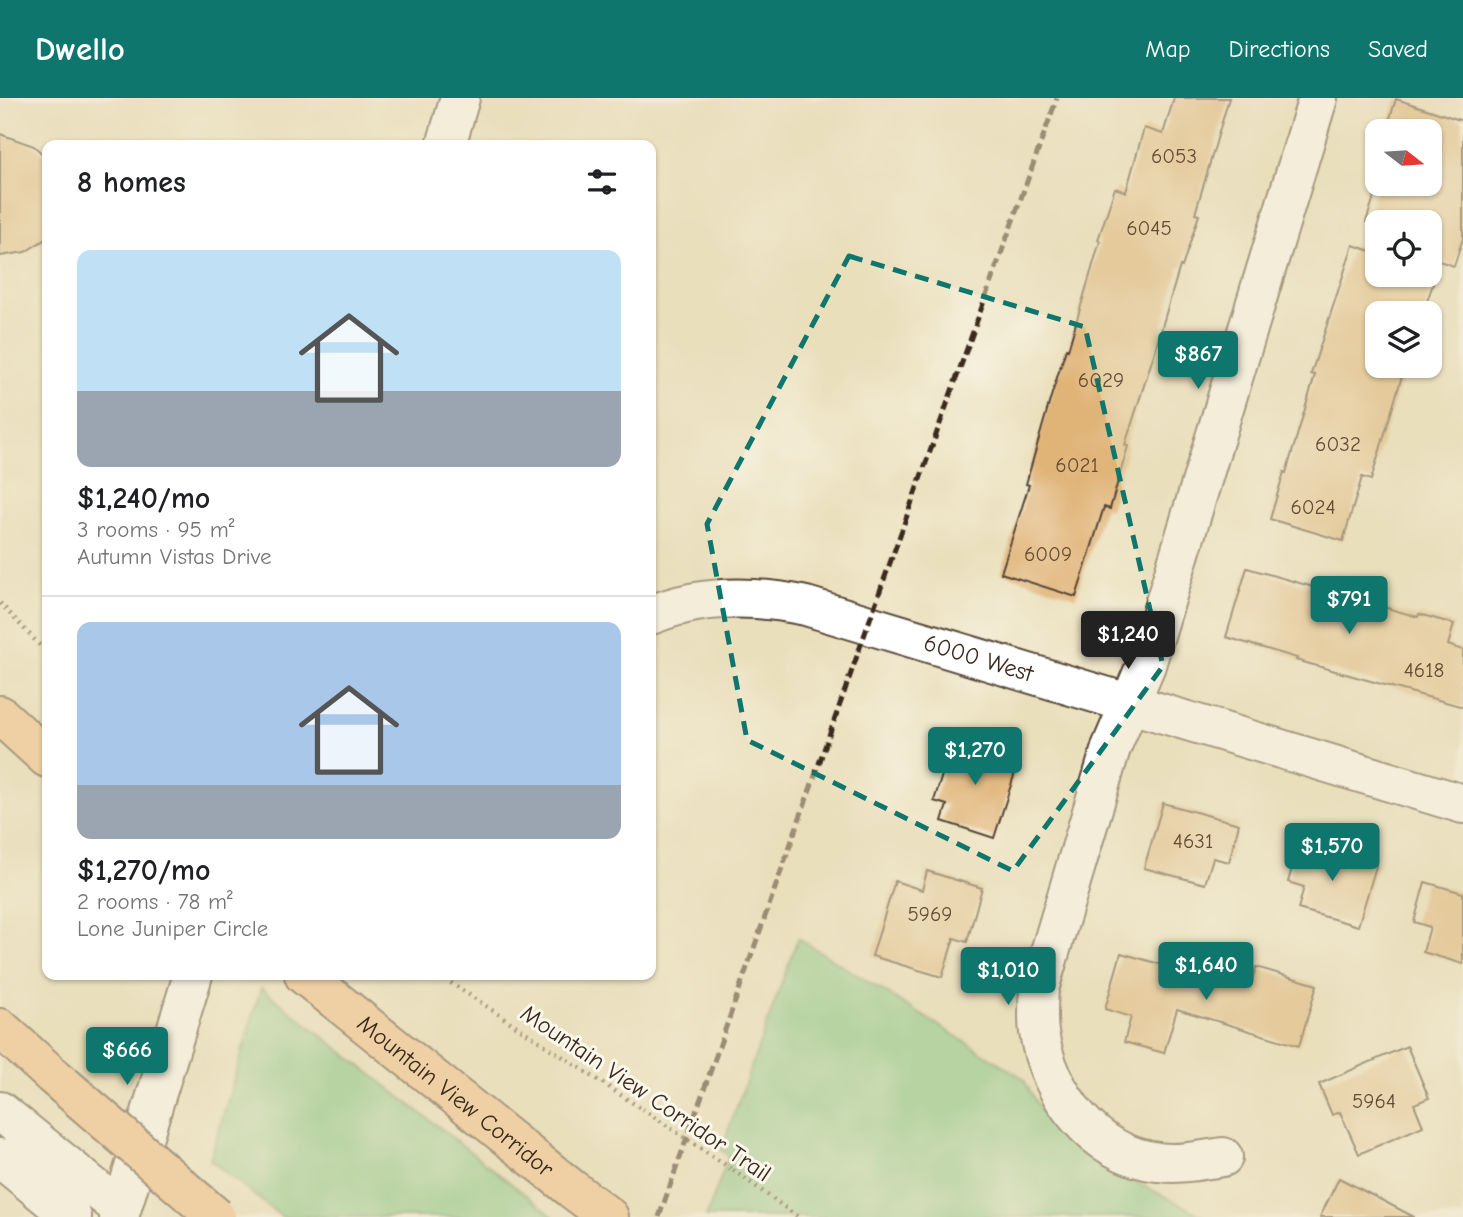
<!DOCTYPE html>
<meta charset="utf-8">
<style>
body{margin:0;font-family:"Comic Neue",sans-serif;background:#f2f2f2;color:#202124;height:100vh;display:flex;flex-direction:column;font-size:26px;white-space:nowrap}
*{box-sizing:border-box;margin:0}
p{font-size:23px;color:#757577}
.icon{flex:none;width:38px;height:38px;fill:none;stroke:currentColor;stroke-width:2;stroke-linecap:round;stroke-linejoin:round}
.map{position:relative;flex:1;overflow:hidden}
.details{position:absolute;left:42px;top:42px;width:614px;height:840px;display:flex;flex-direction:column;background:#fff;border-radius:14px;box-shadow:0 2px 5px #0004}
.details>*{flex:none}
.needle{width:46px;rotate:107deg}
.controls{position:absolute;left:1365px;top:21px;display:grid;gap:14px}
.controls a{display:grid;place-items:center;width:77px;height:77px;border-radius:14px;background:#fff;box-shadow:0 2px 5px #0004;font-size:35px}
.price{position:absolute;translate:-50% -60px;padding:0 16px;border-radius:7px;background:#0f766e;color:#fff;font-size:23px;line-height:46px;filter:drop-shadow(0 2px 4px #0008)}
.price::after{content:'';position:absolute;left:50%;top:42px;width:21px;height:16px;margin-left:-10px;background:inherit;clip-path:polygon(0 0,100% 0,50% 100%)}
.price.current{background:#222;color:#fff}
ul{padding:0;list-style:none}
li{display:grid;align-content:center;gap:14px;height:371px;padding:0 35px}
li+li{border-top:2px solid #e0e0e0}
li span{display:grid;place-items:center;height:217px;border-radius:14px;color:#555}
li>.icon{margin-inline-start:auto}
span .icon{width:126px;height:126px;fill:#fffc;stroke-width:1}
li b{font-size:30px}
h2{display:flex;justify-content:space-between;align-items:center;height:84px;padding:0 35px;font-size:30px}
header{display:flex;align-items:center;gap:42px;box-sizing:border-box;height:98px;padding:0 35px;background:#0f766e;color:#fff}
header strong{font-size:33px}
nav{display:flex;gap:38px;margin-inline-start:auto;font-size:24px}
.map>svg:first-child{display:block}
</style>
<header>
<strong>Dwello</strong>
<nav><a>Map</a><a>Directions</a><a>Saved</a></nav>
</header>
<div class="map">
<svg width="1463" height="1119" viewBox="0 0 1463 1119">
<rect width="100%" height="100%" fill="#fbf7ec"/>
<filter id="ink" filterUnits="userSpaceOnUse"><feTurbulence type="fractalNoise" baseFrequency=".0143" numOctaves="2"/><feDisplacementMap in="SourceGraphic" scale="14" xChannelSelector="R" yChannelSelector="G"/><feConvolveMatrix kernelMatrix="1 2 1 2 8 2 1 2 1" color-interpolation-filters="sRGB"/></filter>
<filter id="wash" filterUnits="userSpaceOnUse"><feTurbulence type="fractalNoise" baseFrequency=".00686" numOctaves="4" result="noise"/><feDisplacementMap in="SourceGraphic" scale="28" xChannelSelector="R" yChannelSelector="G"/><feGaussianBlur stdDeviation="1.57" result="paint"/><feColorMatrix in="noise" values="0 0 0 0 0 0 0 0 0 0 0 0 0 0 0 0 0 1.4 0 .05"/><feComposite in="paint" operator="in"/></filter>
<g filter="url(#wash)">
<rect width="100%" height="100%" fill="#eadfbb"/>
<path fill="#7bc684" stroke="#5b7851" stroke-width="2" d="M798 840 1023 980C1033 999 1043 1020 1058 1035 1099 1074 1155 1089 1203 1119H706L729 1058 721 1052Z
M261 890 554 1119H282L210 1062Z"/>
<g id="blocks">
<path fill="#e0b377" d="M1174 0H1229L1195 116 1199 117 1182 169 1180 168 1154 256 1125 347 1128 348 1110 411 1104 409 1076 499 1001 475 1029 387 1026 386 1050 302 1066 251 1068 252 1100 143 1098 142 1115 90 1126 94 1144 30 1163 36Z
M1396 1 1463 23V140L1454 168 1430 160V124H1366L1378 86H1430V33H1386Z
M0 36 34 48 47 60V140L25 154 0 158Z
M1353 147 1377 155V177H1436L1423 215H1377V268H1405L1371 382 1362 379 1343 443 1270 421 1284 374 1286 375 1315 277 1311 276Z
M1247 470 1418 519 1419 516 1454 526 1448 547 1463 552V609L1296 562 1297 560 1226 539Z
M953 641 1019 662 994 740 942 723 947 707 934 703Z
M1163 705 1239 726 1229 764 1213 760 1205 786 1144 770Z
M1300 743 1377 765 1358 828 1298 811 1304 789 1288 784Z
M927 773 982 790 967 844 954 840 942 879 872 858 895 783 922 792Z
M1425 784 1463 795V866L1423 854 1430 829 1414 824Z
M1121 855 1233 887 1234 884 1250 889 1256 869 1317 887 1299 948 1177 911 1164 955 1124 944 1131 919 1105 911Z
M1407 948 1429 1000 1414 1006 1423 1028 1359 1056 1340 1014 1332 1017 1319 986Z
M1339 1080 1414 1119H1320Z"/>
</g>
</g>
<g filter="url(#ink)">
<use href="#blocks" fill-opacity="0" stroke="#554536" stroke-width="2"/>
<g fill="none" stroke-linecap="round" stroke-linejoin="round">
<g stroke="#554536" stroke-width="42">
<g id="minor">
<path d="M446 47 460 0"/>
<path id="s1" d="M651 517C701 496 754 497 806 508L1463 706"/>
<path d="M0 1013 121 1111"/>
<path d="M1223 1059C1202 1062 1179 1067 1158 1064 1094 1057 1048 995 1039 934 1037 920 1038 906 1039 891L1111 650 1146 567 1318 0"/>
<path d="M0 1060 72 1119"/>
<path d="M119 1119 193 877"/>
</g>
</g>
<g stroke="#554536" stroke-width="42">
<g id="highway">
<path d="M0 617 47 660"/>
<path id="s2" d="M304 877 572 1091 609 1119"/>
<path d="M0 930 52 977"/>
</g>
</g>
<path stroke="#554536" stroke-width="4.5" stroke-dasharray="2 5" stroke-linecap="butt" d="M0 505 47 555
M439 877 642 1011
M733 1072 798 1119"/>
<use href="#minor" stroke="#fff" stroke-width="38"/>
<use href="#highway" stroke="#f7be88" stroke-width="38"/>
<path stroke="#3b2a1e" stroke-width="5" stroke-dasharray="10 5" stroke-linecap="butt" d="M659 1119 881 490 1057 0"/>
<g stroke="#554536" stroke-width="42" stroke-linecap="butt">
<path id="highway-bridge" d="M52 977 216 1119"/>
</g>
<path stroke="#554536" stroke-width="4.5" stroke-dasharray="2 5" stroke-linecap="butt" d="M642 1011 733 1072"/>
<use href="#highway-bridge" stroke="#f7be88" stroke-width="38"/>
</g>
</g>
<path d="M0 0H1463V1119H0ZM849 158 1085 229 1163 568 1013 773 747 642 707 426Z" fill="#eadfbb" fill-opacity=".55" fill-rule="evenodd"/>
<path fill="none" stroke="#0f766e" stroke-width="5" stroke-dasharray="14 9" stroke-linejoin="round" d="M849 158 1085 229 1163 568 1013 773 747 642 707 426Z"/>
<g text-anchor="middle" stroke-width="6" stroke-linejoin="round" paint-order="stroke">
<g font-size="21" fill="#644c34">
<text x="1174" y="65">6053</text>
<text x="1149" y="137">6045</text>
<text x="1101" y="289">6029</text>
<text x="1338" y="353">6032</text>
<text x="1077" y="374">6021</text>
<text x="1313" y="416">6024</text>
<text x="1048" y="463">6009</text>
<text x="1424" y="579">4618</text>
<text x="1193" y="750">4631</text>
<text x="930" y="823">5969</text>
<text x="1374" y="1010">5964</text>
</g>
<g font-size="24" fill="#3b2a1e" stroke="#fbf7ec">
<text dy="8" stroke="none"><textPath href="#s1" startOffset="338">6000 West</textPath></text>
<text transform="translate(646 995) rotate(34)" y="8">Mountain View Corridor Trail</text>
<text dy="8" stroke="none"><textPath href="#s2" startOffset="194">Mountain View Corridor</textPath></text>
</g>
</g>
</svg>
<div class="controls">
<a><svg class="needle" viewBox="-14 -14 28 28"><path d="M0-13l5 13h-10z" fill="#e53935"/><path d="M0 13l5-13h-10z" fill="#757577"/></svg></a>
<a><svg class="icon" aria-label="locate" viewBox="0 0 24 24"><circle cx="12" cy="12" r="6"/><path d="M12 2v4M12 18v4M2 12h4M18 12h4"/></svg></a>
<a><svg class="icon" aria-label="layers" viewBox="0 0 24 24"><path d="M12 4l9 5-9 5-9-5zM3 14l9 5 9-5"/></svg></a>
</div>
<b class="price" style="left:1198px;top:293px">$867</b>
<b class="price" style="left:1349px;top:538px">$791</b>
<b class="price current" style="left:1128px;top:573px">$1,240</b>
<b class="price" style="left:975px;top:689px">$1,270</b>
<b class="price" style="left:1332px;top:785px">$1,570</b>
<b class="price" style="left:1206px;top:904px">$1,640</b>
<b class="price" style="left:1008px;top:909px">$1,010</b>
<b class="price" style="left:127px;top:989px">$666</b>
<section class="details">
<h2>8 homes<svg class="icon" aria-label="filters" viewBox="0 0 24 24"><path d="M4 7h16M4 17h16"/><circle cx="9" cy="7" r="2"/><circle cx="15" cy="17" r="2"/></svg></h2>
<ul>
<li><span style="background:linear-gradient(#bfe0f5 65%,#9aa5b1 0)"><svg class="icon" aria-label="home" viewBox="0 0 24 24"><path d="M3 11l9-7 9 7M6 9v11h12V9"/></svg></span><div><b>$1,240/mo</b><p>3 rooms · 95 m²</p><p>Autumn Vistas Drive</p></div></li>
<li><span style="background:linear-gradient(#a9c7e8 75%,#9aa5b1 0)"><svg class="icon" aria-label="home" viewBox="0 0 24 24"><path d="M3 11l9-7 9 7M6 9v11h12V9"/></svg></span><div><b>$1,270/mo</b><p>2 rooms · 78 m²</p><p>Lone Juniper Circle</p></div></li>
</ul>
</section>
</div>
